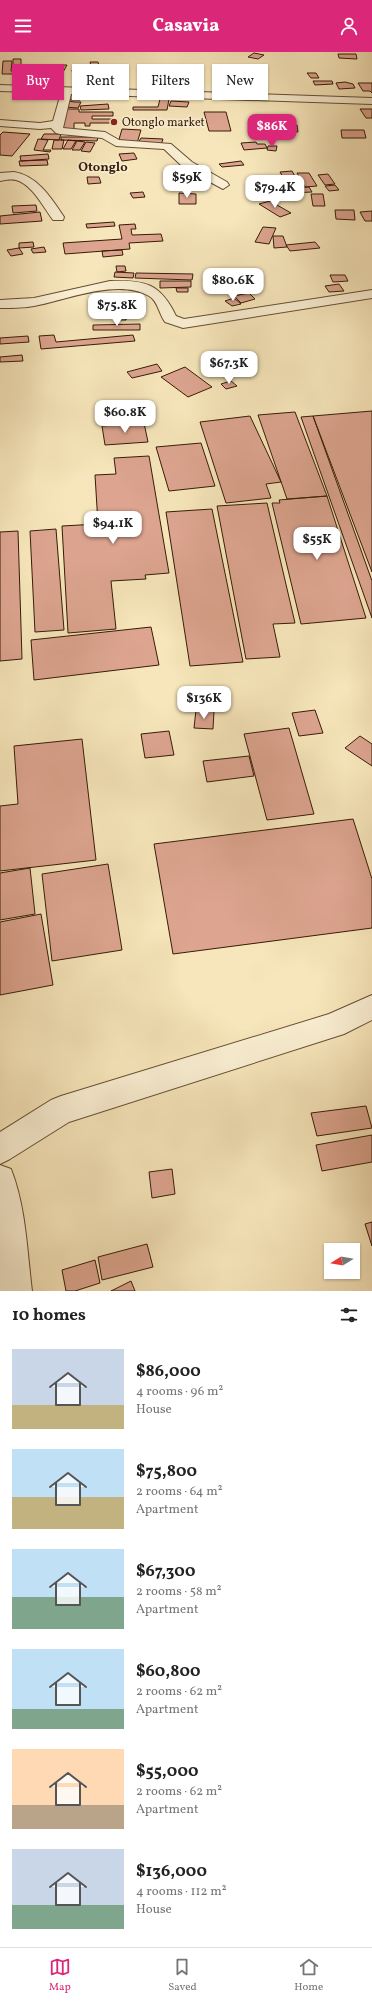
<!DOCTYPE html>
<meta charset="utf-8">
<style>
body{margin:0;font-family:Vollkorn,serif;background:#f2f2f2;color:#222;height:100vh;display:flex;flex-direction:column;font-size:15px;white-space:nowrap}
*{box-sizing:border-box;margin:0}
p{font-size:13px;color:#767676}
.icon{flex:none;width:22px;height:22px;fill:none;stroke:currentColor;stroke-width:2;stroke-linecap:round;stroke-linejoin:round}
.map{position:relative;height:1239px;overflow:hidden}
.drawer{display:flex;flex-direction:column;background:#fff;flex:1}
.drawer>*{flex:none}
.top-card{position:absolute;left:12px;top:12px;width:348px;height:36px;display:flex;gap:8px}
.needle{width:26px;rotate:259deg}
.fabs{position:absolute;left:324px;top:1191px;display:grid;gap:8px}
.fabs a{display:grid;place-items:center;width:36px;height:36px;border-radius:0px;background:#fff;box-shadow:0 1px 3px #0004;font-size:20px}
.price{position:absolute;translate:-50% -34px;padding:0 9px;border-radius:8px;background:#fff;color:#222;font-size:13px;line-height:26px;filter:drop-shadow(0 1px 2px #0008)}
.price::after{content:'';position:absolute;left:50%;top:24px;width:12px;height:9px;margin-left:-6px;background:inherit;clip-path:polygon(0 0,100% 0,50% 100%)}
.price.selected{background:#db2777;color:#fff}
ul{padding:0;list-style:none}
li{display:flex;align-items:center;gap:12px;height:100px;padding:0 12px}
li span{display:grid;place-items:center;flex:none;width:112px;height:80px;border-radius:0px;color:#555}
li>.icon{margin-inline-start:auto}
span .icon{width:48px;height:48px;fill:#fffc;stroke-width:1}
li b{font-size:17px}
h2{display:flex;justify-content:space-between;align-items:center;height:48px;padding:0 12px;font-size:17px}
.pill{padding:0 14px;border-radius:0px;background:#fff;box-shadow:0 1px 3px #0004;font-size:14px;line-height:36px}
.pill.selected{background:#db2777;color:#fff}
header{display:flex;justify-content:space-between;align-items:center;height:52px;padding:0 12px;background:#db2777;color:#fff;font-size:18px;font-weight:800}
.tabs{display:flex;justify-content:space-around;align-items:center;height:56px;border-top:1px solid #e0e0e0;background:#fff;font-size:11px;color:#767676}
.tabs a{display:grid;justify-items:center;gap:2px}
.tabs .selected{color:#db2777}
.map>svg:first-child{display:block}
</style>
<header><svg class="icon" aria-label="menu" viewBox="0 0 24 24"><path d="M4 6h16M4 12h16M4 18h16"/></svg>Casavia<svg class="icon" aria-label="person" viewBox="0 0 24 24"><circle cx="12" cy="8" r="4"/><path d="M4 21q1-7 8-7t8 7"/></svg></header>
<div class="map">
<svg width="372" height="1239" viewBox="0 0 372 1239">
<rect width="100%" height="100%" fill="#f7e6bb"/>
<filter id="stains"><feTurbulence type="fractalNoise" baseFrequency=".005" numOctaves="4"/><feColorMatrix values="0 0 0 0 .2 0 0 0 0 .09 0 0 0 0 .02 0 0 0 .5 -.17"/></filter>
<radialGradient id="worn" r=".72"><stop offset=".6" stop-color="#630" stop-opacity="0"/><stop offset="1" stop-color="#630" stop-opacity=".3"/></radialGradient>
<path fill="#dda590" stroke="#361c06" d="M254 1 264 3 258 7 248 5Z
M338 2H356L357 7 339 6Z
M13 7H21V18L13 19Z
M3 9H12L11 19H19V22H2Z
M90 10H98L100 17H92Z
M59 13H67L62 22H54Z
M45 14 46 17 33 18 32 15Z
M88 17 90 22 73 23 72 18Z
M91 17H106L107 22H91Z
M37 18V22L21 23 20 19Z
M51 18V22L38 23V19Z
M307 21H316L319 26H311Z
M224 24 229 34 219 35 215 25Z
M88 29 89 33 118 32 119 36 80 37 79 30Z
M313 29H332L333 32 315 33Z
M345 30 353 32 355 36 339 37 336 31Z
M358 31H372V41L370 39H363Z
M68 42H82L80 48H66Z
M160 47H169L167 58H133V55H158Z
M67 49 75 50H81L78 56 63 55Z
M171 49 189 50 187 55 169 54Z
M108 52 109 57 81 58 80 54Z
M65 57H79V60H113V64H92V67H112V71H90V74H85V71H74V78H62Z
M360 57H372V66H366Z
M204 60H226L231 79H209Z
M284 73H297L298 80 284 79Z
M122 77 141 78 137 91H118Z
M341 78H364L366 86H342Z
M3 80 30 82 12 104 0 103V83Z
M44 82H61L59 88 41 87Z
M61 85H98L97 89 61 88Z
M141 86 163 87 161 93 138 91Z
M38 87 48 88 43 98H51L50 100 34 98Z
M54 88H64L62 97H52Z
M68 88 76 89 71 97H63Z
M77 89 85 90 80 98H72Z
M86 90 95 91 90 100 81 99Z
M256 90 257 92H265L267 96 244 98 241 91Z
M268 94H277L276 99 267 98Z
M134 101 137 107 122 109 119 102Z
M48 102 49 107 21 109 20 104Z
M47 108 48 113 20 114 19 109Z
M241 109 244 113 222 115 219 112Z
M292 119 301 135 289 136 280 120Z
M297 121H309L317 134 305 135Z
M328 122 335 132 325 133 318 123Z
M87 125H99L101 131 88 132Z
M335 133 339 138 329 139 325 134Z
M309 135 312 140 291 141 288 136Z
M143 140 145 145 133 146 130 141Z
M179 141 196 142V152H179Z
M311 142H323L325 154H313Z
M270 149 291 161 280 165 259 152Z
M36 153 37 159 13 161 12 154Z
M335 158H354L355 168 336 167Z
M372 159V169H365L360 160Z
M40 160 42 169 0 172V164Z
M114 170 115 174 87 176 86 172Z
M135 172 136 177H131L132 183 161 182 163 189 129 191 130 197 65 202 63 191 122 187 119 173Z
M263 175 276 176 269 192 255 190Z
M273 184H283L287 195 274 196Z
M33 190 34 195 19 196V191Z
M315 190 320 196 290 199 286 193Z
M44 195 46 200 33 201 31 197Z
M19 196 23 202 11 204 7 198Z
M122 198 123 203 103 205 102 199Z
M116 214H125L126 219 117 220Z
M115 220 134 221 133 226 114 225Z
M136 221 193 222 192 228 135 226Z
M330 223H345L348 229 333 230Z
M215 225 218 231 209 232 206 226Z
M220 226H230L232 231 221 232Z
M160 229H191V235L160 236Z
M339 232 344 239 329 240 325 234Z
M176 236H188V240H177Z
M249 241 255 247 241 251 234 244Z
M234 246 241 252 232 254 225 249Z
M120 260H128L126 268H118Z
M140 272V278H93V273Z
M54 283 56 290 133 283 135 289 41 297 39 284Z
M28 284 29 290 0 292V286Z
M22 303 23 309 0 310V305Z
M157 312 162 319 132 326 127 320Z
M185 315 212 335 188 345 161 325Z
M231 329 237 334 226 337 221 332Z
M372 359V520L313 364Z
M295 360 327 444 287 447 258 363Z
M250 364 281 430 266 432 271 446 226 451 200 370Z
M313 364 372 529V566L301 365Z
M144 371 148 390 105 393 102 374Z
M201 391 215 434 169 439 156 395Z
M149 404 169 521 145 523 146 527 111 529 116 577 68 581 62 474 98 472 95 423 116 422 114 406Z
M327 444 366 566 301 572 272 451H280L279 448Z
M267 451 295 571 273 572 280 605 246 607 217 454Z
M212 457 243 610 190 614 166 460Z
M56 477 64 578 35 580 30 479Z
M18 479 22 607 0 609V480Z
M151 575 159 613 34 628 31 588Z
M196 658 214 659 213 677 194 676Z
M315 658 323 681 299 684 292 661Z
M289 676 314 762 267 768 244 682Z
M169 679 174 703 145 706 141 682Z
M360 684 372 692V714L345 696Z
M82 687 96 808 0 819V754L18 752 14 694Z
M249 704 254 724 207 730 203 709Z
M353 767 372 827V876L173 902 154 792Z
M108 812 122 898 52 909 42 822Z
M30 816 35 862 0 868V821Z
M41 862 53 933 0 943V870Z
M366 1054 372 1076 317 1084 311 1061Z
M372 1083V1110L322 1119 316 1093Z
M172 1117 175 1142 152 1146 149 1120Z
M372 1170V1194L365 1172Z
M147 1192 153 1215 102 1228 98 1205Z
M95 1208 100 1231 75 1239H66L62 1218Z
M131 1229 135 1239H111Z"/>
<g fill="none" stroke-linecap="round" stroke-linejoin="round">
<g stroke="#664e33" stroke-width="2">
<path id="minor" d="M0 33 372 46V52L71 42 63 76 105 80 119 88 171 92 192 110 227 130 229 133 223 137 184 116 164 97 116 94 102 86 60 82 56 81 51 76 40 77 0 74V68L40 71 53 69 61 41 0 39Z
M14 120C38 124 52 147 64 165L63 168H53C44 156 32 132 16 128 11 127 5 128 0 129V121Z
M110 229C145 228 160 231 176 264L184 267 372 238V246L183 276 165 270C159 262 158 249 149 244 117 226 67 248 34 254 23 256 11 256 0 256V248L34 246Z
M372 943V968L344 982 69 1070 10 1107 0 1112V1080L51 1048 61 1044 329 962Z
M0 1113 11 1117C26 1155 27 1199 32 1239H0Z"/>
</g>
<use href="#minor" fill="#faefd3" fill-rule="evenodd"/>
</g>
<circle fill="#8f2418" stroke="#faefd3" stroke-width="1.5" cx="114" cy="70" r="4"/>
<g text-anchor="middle" stroke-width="3.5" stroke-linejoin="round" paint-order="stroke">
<g font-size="12" fill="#361c06" stroke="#faefd3" text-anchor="start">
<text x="122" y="74">Otonglo market</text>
</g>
<g font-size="13" font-weight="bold" fill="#361c06" stroke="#faefd3">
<text x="103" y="119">Otonglo</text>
</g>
</g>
<rect width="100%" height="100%" filter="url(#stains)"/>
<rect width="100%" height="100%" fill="url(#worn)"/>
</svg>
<div class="fabs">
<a><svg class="needle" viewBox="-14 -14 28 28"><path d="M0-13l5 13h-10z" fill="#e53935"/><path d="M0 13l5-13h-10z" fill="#767676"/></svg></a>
</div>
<b class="price selected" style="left:272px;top:96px">$86K</b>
<b class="price" style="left:187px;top:147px">$59K</b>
<b class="price" style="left:275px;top:157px">$79.4K</b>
<b class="price" style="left:233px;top:250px">$80.6K</b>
<b class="price" style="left:117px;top:275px">$75.8K</b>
<b class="price" style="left:229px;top:333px">$67.3K</b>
<b class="price" style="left:125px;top:382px">$60.8K</b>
<b class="price" style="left:113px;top:493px">$94.1K</b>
<b class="price" style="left:317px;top:509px">$55K</b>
<b class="price" style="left:204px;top:668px">$136K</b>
<div class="top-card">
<a class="pill selected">Buy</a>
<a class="pill">Rent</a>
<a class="pill">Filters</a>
<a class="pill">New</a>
</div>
</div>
<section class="drawer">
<h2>10 homes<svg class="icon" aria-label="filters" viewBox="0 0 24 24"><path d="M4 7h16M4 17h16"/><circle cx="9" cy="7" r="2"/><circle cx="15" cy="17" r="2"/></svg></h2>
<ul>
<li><span style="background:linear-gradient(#c9d6e8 70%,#c2b280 0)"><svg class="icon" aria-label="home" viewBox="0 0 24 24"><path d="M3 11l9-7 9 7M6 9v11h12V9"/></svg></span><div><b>$86,000</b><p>4 rooms · 96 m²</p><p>House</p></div></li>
<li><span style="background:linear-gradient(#bfe0f5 60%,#c2b280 0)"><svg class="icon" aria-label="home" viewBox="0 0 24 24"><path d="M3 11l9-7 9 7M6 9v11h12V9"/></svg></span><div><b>$75,800</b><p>2 rooms · 64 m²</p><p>Apartment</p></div></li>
<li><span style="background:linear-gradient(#bfe0f5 60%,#7fa58c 0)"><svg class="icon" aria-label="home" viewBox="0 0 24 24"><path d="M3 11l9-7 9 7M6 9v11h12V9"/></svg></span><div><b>$67,300</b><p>2 rooms · 58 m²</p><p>Apartment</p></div></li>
<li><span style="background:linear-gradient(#bfe0f5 75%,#7fa58c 0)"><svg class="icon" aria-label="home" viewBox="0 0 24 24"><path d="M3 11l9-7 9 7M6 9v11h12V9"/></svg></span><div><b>$60,800</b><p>2 rooms · 62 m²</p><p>Apartment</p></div></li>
<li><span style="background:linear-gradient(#ffd9b3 70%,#b9a48a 0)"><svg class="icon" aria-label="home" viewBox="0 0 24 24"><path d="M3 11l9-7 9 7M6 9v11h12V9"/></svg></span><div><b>$55,000</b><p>2 rooms · 62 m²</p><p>Apartment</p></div></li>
<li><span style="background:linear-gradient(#c9d6e8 70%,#7fa58c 0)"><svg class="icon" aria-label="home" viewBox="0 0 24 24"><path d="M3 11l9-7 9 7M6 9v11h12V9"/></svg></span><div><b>$136,000</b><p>4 rooms · 112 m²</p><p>House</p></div></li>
</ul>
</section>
<nav class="tabs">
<a class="selected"><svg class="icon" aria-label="map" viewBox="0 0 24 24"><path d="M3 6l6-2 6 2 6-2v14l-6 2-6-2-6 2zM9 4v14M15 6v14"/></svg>Map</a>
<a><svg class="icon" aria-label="saved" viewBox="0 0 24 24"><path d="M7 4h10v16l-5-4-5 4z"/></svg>Saved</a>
<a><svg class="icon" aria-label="home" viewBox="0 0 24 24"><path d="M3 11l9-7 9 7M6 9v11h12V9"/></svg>Home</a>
</nav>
